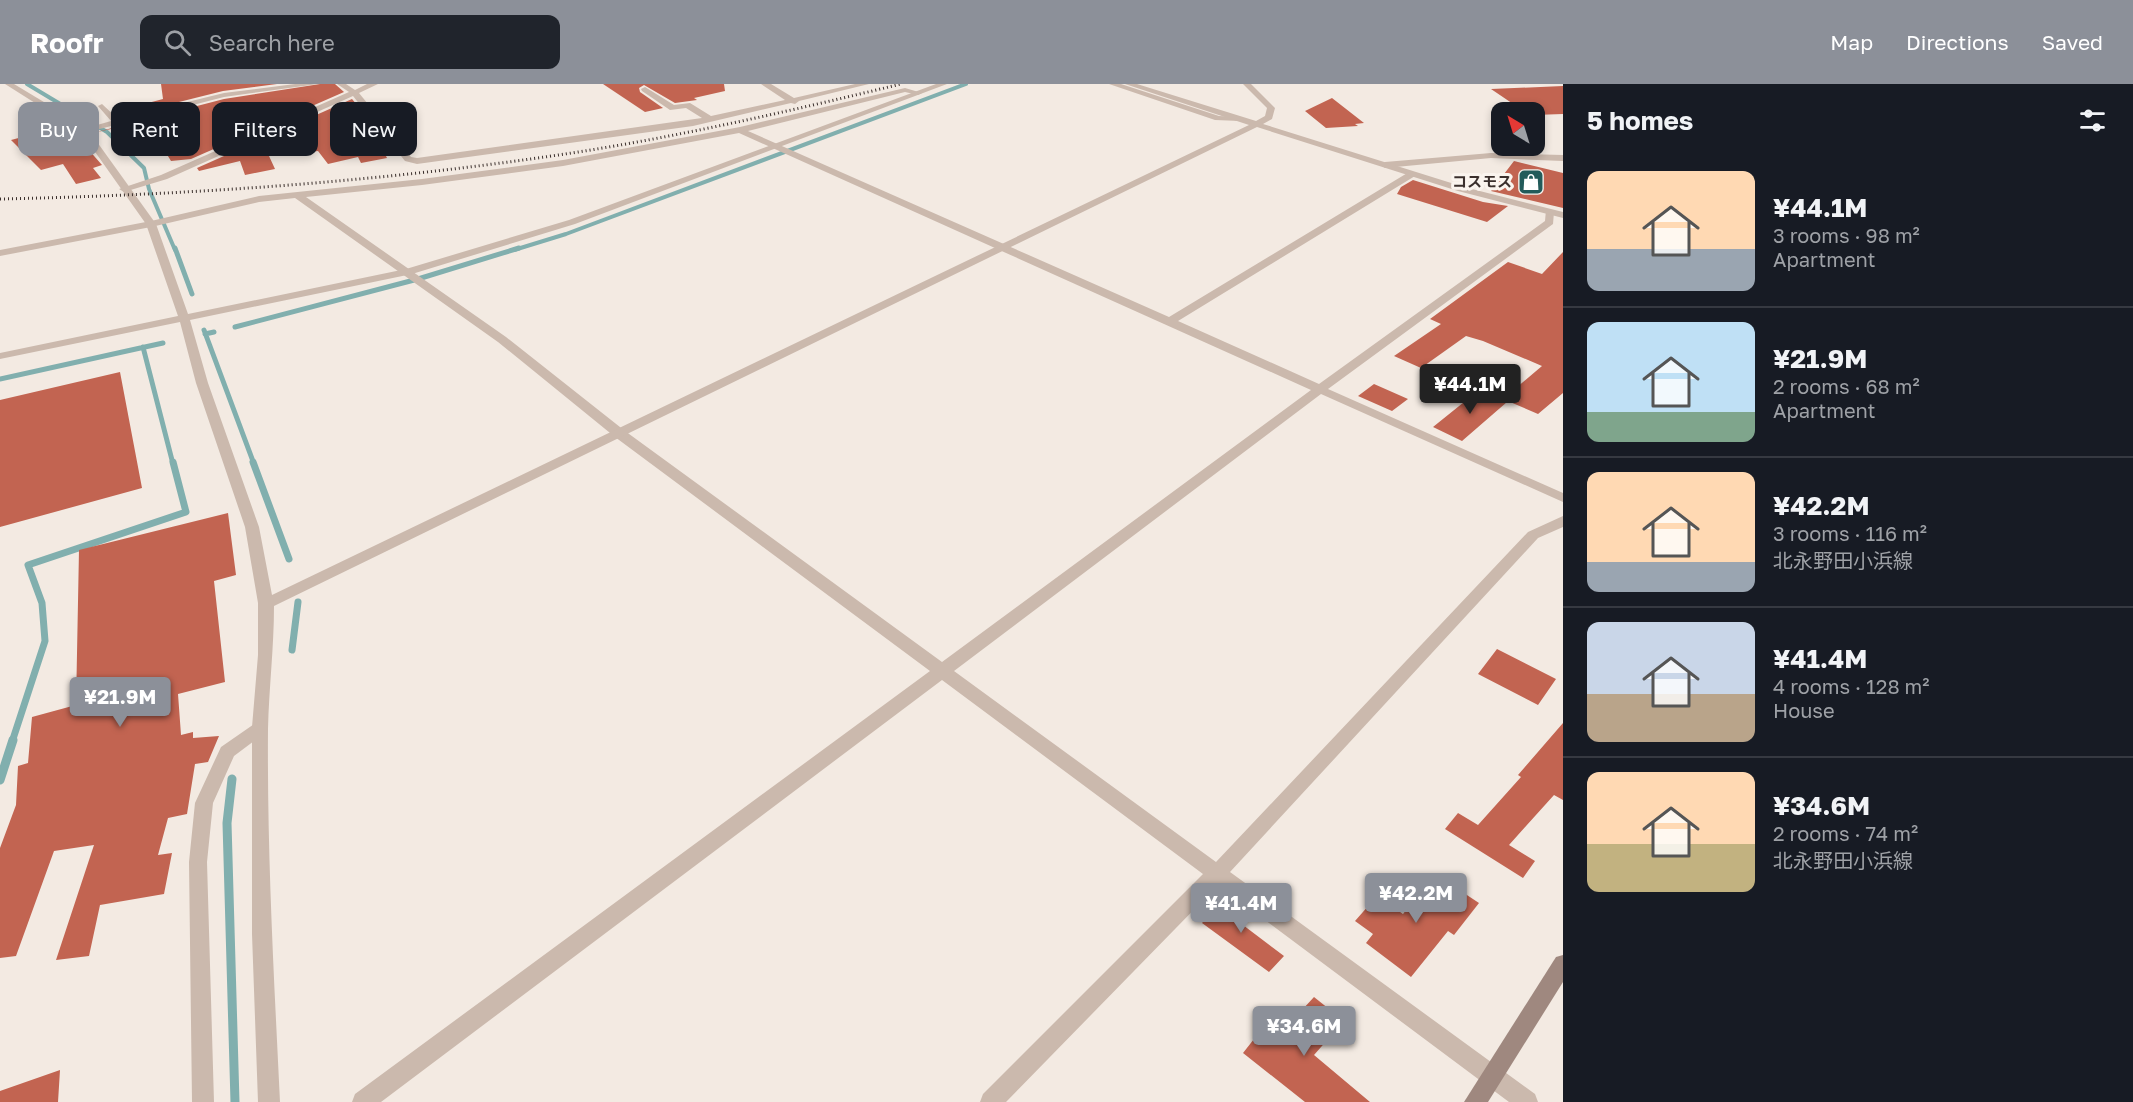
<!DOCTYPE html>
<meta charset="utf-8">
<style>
body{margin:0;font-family:"Golos Text","Noto Sans JP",sans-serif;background:#20242c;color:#f1f3f6;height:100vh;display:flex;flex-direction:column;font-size:22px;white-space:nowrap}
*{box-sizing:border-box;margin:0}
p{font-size:20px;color:#9ea1a6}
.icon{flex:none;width:33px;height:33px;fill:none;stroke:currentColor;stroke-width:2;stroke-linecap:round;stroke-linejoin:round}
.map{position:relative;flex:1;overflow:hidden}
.details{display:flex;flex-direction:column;background:#171b24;width:570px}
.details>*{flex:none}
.banner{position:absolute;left:18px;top:18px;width:570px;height:54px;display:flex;gap:12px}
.needle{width:39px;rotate:322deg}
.fabs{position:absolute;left:1491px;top:18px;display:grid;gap:12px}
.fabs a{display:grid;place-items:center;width:54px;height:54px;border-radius:12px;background:#171b24;box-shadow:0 3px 9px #0003;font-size:30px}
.price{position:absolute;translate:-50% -51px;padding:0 14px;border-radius:6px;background:#8c9099;color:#fff;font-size:20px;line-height:39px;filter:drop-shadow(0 2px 3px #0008)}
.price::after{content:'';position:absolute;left:50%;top:36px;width:18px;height:14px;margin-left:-9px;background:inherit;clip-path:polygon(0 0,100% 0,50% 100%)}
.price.on{background:#222;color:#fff}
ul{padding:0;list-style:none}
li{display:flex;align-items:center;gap:18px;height:150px;padding:0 24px}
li+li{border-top:2px solid #363941}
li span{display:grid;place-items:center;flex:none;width:168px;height:120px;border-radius:12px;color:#555}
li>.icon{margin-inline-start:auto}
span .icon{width:72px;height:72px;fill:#fffc;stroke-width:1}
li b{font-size:26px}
h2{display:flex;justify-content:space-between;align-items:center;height:72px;padding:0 24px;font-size:26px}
.tag{padding:0 21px;border-radius:12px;background:#171b24;box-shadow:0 3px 9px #0003;font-size:21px;line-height:54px}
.tag.on{background:#8c9099;color:#fff}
header{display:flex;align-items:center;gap:36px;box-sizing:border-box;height:84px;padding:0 30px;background:#8c9099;color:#fff}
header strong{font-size:28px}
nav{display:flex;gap:33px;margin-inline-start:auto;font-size:21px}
.search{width:420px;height:54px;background:#20242c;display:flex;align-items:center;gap:15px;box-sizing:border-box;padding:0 21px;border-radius:12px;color:#9ea1a6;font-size:22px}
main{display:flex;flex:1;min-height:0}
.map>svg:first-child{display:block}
</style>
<header>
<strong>Roofr</strong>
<div class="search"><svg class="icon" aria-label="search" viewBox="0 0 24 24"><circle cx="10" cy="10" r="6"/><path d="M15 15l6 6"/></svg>Search here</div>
<nav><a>Map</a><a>Directions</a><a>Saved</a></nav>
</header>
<main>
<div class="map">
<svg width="1563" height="1018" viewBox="0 0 1563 1018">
<rect width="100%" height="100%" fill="#f3eae2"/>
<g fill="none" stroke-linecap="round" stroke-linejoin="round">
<path stroke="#81afae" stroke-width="4" d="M27 0 107 48 144 84 149 105 175 166
M514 166 566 150 966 0"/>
<path stroke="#81afae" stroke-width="5" d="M175 164 192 210
M235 243 418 195 519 164
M204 246 254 380
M205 250 214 248
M143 263 173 380
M0 295 163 259"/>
<path stroke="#81afae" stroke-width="7" d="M253 378 289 475
M292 566 298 518
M12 658 45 557 42 519 28 481 186 428 173 378"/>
<path stroke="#81afae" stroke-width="9" d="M232 695 227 739 235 1018
M0 696 13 656"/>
</g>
<path fill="#c26451" d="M161 0H277L223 7 119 33 114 28 163 15Z
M320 0H335L344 8 191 75 171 77 160 59 137 51 129 41 93 49 224 15Z
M603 0H724L725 7 694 14 697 16 675 19 644 1 639 4 640 8 663 24 645 28Z
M1563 2V30L1534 31V28H1525L1491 5Z
M1332 14 1364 39 1355 40 1358 42 1326 44 1305 27Z
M352 15 357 21 351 23 374 48 387 74 361 79 358 73 328 80 318 67 310 68 307 64 269 72 275 85 245 91 240 77 199 87 197 84Z
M64 42 79 50 83 55 80 56 102 81 93 84 101 94 76 100 63 80 41 86 11 56Z
M1514 77 1563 89V124L1491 107Z
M1413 96 1483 118 1508 122 1487 138 1397 110 1401 103Z
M1563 168V309L1538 330 1503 315 1542 282 1483 257 1466 252 1421 284 1394 272 1441 240 1430 235 1508 178 1542 190Z
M120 288 142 404 0 443V316Z
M1374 300 1408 315 1392 327 1358 312Z
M1479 306 1507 318 1462 357 1433 343Z
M228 429 236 491 214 497 225 598 178 610 181 651 193 648V654L219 652 208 678 195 680 187 730 168 734 158 771 172 769 164 810 100 821 89 872 56 876 94 761 54 767 16 872 0 874V764L16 721 18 682 28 679 32 633 76 621 79 466Z
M1497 565 1556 595 1538 621 1478 590Z
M1563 639V716L1554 711 1509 761 1535 777 1523 794 1445 745 1458 729 1478 741 1521 693 1518 691Z
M1435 790 1479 819 1454 851 1448 847 1411 893 1366 859 1373 850 1355 837 1377 812 1403 830Z
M1227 811 1248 826 1239 838 1284 872 1269 888 1202 839Z
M1314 913 1344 937 1314 971 1370 1018H1305L1243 969 1265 941 1278 952Z
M60 986 58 1018H0V1007Z"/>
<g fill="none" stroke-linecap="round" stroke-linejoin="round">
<path fill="#cbb9ad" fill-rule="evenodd" d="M295 0H318L224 13 84 49 80 46 111 37 98 22 102 20 118 35 224 9Z
M337 0H346L355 6 367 0H378L359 9 411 73 417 74 702 34 686 24 670 26 642 7 641 5 645 3 674 21 690 19 711 32 785 16 761 0H771L794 14 855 0H869L799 17 795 20 791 19 693 42 417 80 405 77 353 12 167 95 124 108 119 105 161 91 349 8Z
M1109 0H1121L1219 32 1240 33 1244 35 1240 37 1215 36Z
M905 4 922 9 918 11 905 8 748 47 1169 233 1409 88H1415V92L1178 237 1319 300 1545 137 1546 126 1554 128 1553 140 1328 305 1563 409V418L1321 310 954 587 1216 778 1528 448 1563 432V443L1538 454 1230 788 1535 1010 1538 1018H1509L1218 801 1006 1018H980L983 1010 1203 790 942 596 381 1018H352L355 1010 930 587 615 353 498 258 295 114 259 118 151 143 0 172V166L151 137 259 112 422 95 563 76 740 43ZM739 49 1311 306 942 578 625 347 506 253 306 113 422 101 563 82Z
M1491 69 1563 71V77L1491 74 1385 84 1381 81 1385 78Z
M260 636 266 638 268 643 266 648 234 672 213 719 207 778 214 1018H192L189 778 195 719 221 663Z"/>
<path fill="#cbb9ad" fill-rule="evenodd" d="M5 0H14L87 44 156 140 188 230 406 185 569 136 936 0H947L575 140 412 190 190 236 208 299 259 443 272 511 1249 41 1125 0H1137L1256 37 1265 32 1267 24 1243 0H1251L1275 24 1272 35 1263 40 1464 103 1563 128V134L1458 107 1257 43 274 522C274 563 269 604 268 645 267 769 274 894 280 1018H258L252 850V643L258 571V519L245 443 196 299 180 238 0 275V269L178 232 146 140 81 48Z"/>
<path fill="#9f887f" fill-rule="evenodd" d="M1563 871V898L1488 1018H1464L1556 873Z"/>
<path stroke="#3a2f2c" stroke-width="3" stroke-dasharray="1 3" stroke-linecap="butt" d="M0 115C189 111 378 98 565 70 678 53 790 27 901 0"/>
</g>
<defs>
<g id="shop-square" transform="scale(1.35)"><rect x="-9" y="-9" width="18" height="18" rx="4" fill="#225b5a" stroke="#faf4ee"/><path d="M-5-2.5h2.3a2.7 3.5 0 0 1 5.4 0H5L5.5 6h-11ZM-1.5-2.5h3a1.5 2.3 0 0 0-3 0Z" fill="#fff"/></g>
</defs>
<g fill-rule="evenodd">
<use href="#shop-square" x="1531" y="98"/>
</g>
<g text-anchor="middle" stroke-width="6" stroke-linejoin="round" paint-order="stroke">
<g font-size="15" font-weight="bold" fill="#3a2f2c" stroke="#faf4ee" text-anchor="end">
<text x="1512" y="103">コスモス</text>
</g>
</g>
</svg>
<div class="fabs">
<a><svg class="needle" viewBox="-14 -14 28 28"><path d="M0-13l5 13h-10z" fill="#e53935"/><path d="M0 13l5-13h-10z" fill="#9ea1a6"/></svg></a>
</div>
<b class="price on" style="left:1470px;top:331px">¥44.1M</b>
<b class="price" style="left:120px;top:644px">¥21.9M</b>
<b class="price" style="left:1416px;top:840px">¥42.2M</b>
<b class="price" style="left:1241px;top:850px">¥41.4M</b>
<b class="price" style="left:1304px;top:973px">¥34.6M</b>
<div class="banner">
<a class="tag on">Buy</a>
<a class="tag">Rent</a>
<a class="tag">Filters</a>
<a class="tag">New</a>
</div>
</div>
<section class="details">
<h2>5 homes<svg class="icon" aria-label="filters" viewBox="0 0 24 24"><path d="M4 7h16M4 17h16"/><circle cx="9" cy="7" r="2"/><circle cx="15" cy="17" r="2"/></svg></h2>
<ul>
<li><span style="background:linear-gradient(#ffd9b3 65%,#9aa5b1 0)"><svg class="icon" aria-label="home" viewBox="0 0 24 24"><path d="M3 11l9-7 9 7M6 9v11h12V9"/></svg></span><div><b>¥44.1M</b><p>3 rooms · 98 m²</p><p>Apartment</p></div></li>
<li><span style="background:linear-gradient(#bfe0f5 75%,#7fa58c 0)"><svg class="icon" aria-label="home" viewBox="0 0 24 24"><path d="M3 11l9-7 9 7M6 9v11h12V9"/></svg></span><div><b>¥21.9M</b><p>2 rooms · 68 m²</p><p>Apartment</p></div></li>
<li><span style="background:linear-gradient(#ffd9b3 75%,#9aa5b1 0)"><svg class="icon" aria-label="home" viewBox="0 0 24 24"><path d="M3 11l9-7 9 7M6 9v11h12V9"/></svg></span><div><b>¥42.2M</b><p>3 rooms · 116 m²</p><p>北永野田小浜線</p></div></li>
<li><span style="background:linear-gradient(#c9d6e8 60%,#b9a48a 0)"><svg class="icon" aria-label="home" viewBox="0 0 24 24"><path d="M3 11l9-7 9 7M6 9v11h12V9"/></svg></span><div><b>¥41.4M</b><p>4 rooms · 128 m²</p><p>House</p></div></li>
<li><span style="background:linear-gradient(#ffd9b3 60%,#c2b280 0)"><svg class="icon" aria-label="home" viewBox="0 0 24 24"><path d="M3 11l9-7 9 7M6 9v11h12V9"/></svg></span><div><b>¥34.6M</b><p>2 rooms · 74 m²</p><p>北永野田小浜線</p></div></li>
</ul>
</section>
</main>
